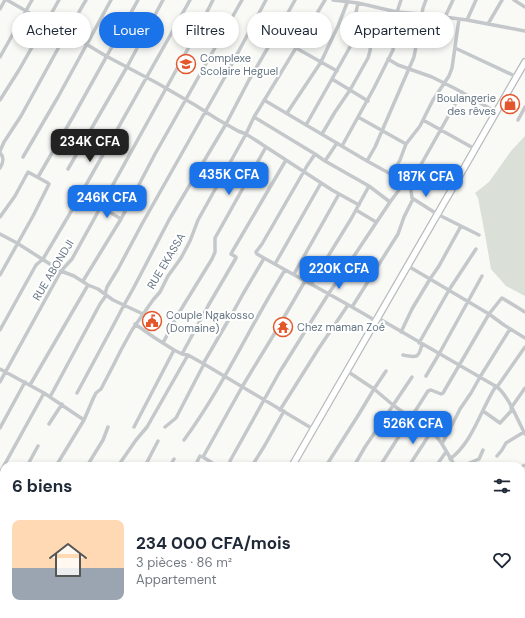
<!DOCTYPE html>
<html lang="fr">
<meta charset="utf-8">
<style>
body{margin:0;font-family:"DM Sans",sans-serif;background:#f2f2f3;color:#1f2937;height:100vh;display:flex;flex-direction:column;font-size:15px;white-space:nowrap}
*{box-sizing:border-box;margin:0}
p{font-size:13px;color:#747a83}
.icon{flex:none;width:22px;height:22px;fill:none;stroke:currentColor;stroke-width:2;stroke-linecap:round;stroke-linejoin:round}
.map{position:relative;flex:1;overflow:hidden}
.panel{position:absolute;left:0px;top:462px;width:525px;height:156px;display:flex;flex-direction:column;background:#fff;border-radius:12px 12px 0 0;box-shadow:0 2px 6px #0003}
.panel>*{flex:none}
.top-card{position:absolute;left:12px;top:12px;width:501px;height:36px;display:flex;gap:8px}
.price{position:absolute;translate:-50% -34px;padding:0 9px;border-radius:8px;background:#1a73e8;color:#fff;font-size:13px;line-height:26px;filter:drop-shadow(0 1px 2px #0008)}
.price::after{content:'';position:absolute;left:50%;top:24px;width:12px;height:9px;margin-left:-6px;background:inherit;clip-path:polygon(0 0,100% 0,50% 100%)}
.price.on{background:#222;color:#fff}
ul{padding:0;list-style:none}
li{display:flex;align-items:center;gap:12px;height:100px;padding:0 12px}
li span{display:grid;place-items:center;flex:none;width:112px;height:80px;border-radius:8px;color:#555}
li>.icon{margin-inline-start:auto}
span .icon{width:48px;height:48px;fill:#fffc;stroke-width:1}
li b{font-size:17px}
h2{display:flex;justify-content:space-between;align-items:center;height:48px;padding:0 12px;font-size:17px}
.pill{padding:0 14px;border-radius:18px;background:#fff;box-shadow:0 2px 6px #0003;font-size:14px;line-height:36px}
.pill.on{background:#1a73e8;color:#fff}
.map>svg:first-child{display:block}
</style>
<div class="map">
<svg width="525" height="618" viewBox="0 0 525 618">
<rect width="100%" height="100%" fill="#f9f9f6"/>
<path fill="#dae0d7" d="M525 136V296L506 286 491 269 486 240 478 198 475 193 489 182 511 151Z"/>
<g fill="none" stroke-linecap="round" stroke-linejoin="round">
<g stroke="#b7bbbe" stroke-width="8">
<path id="trunk" d="M292 466 452 189 525 62
M204 618 206 614"/>
</g>
<path stroke="#c4c8cb" stroke-width="3.5" d="M7 0 66 34 86 44 106 56 157 83 195 105 217 119 238 131 246 134 332 190 359 205
M333 0 358 3 397 12 422 14 467 20 525 31
M514 0 525 7
M0 9 5 0
M445 17 453 0
M284 20 305 33
M467 20 476 0
M488 24 502 0
M353 33 394 39
M296 48 337 71
M455 48 517 77
M0 57 32 0
M388 59 398 65 432 77 456 89 496 112
M332 79 368 101
M462 92 410 184 412 198 437 214 479 235
M0 100 19 70 59 0
M264 100 367 161 407 183
M287 113 321 62 338 26 347 3
M254 117 315 154 325 161 369 186 390 202
M358 117 406 144
M423 120 475 149
M518 120 525 107
M306 125 350 47 355 17 358 3
M322 134 335 112 350 90 368 58 370 51 372 36
M342 146 374 88 393 50 395 24 397 12 401 0
M0 151 4 142 21 116 66 34 86 0
M0 153C5 158 3 163 0 168
M23 157 58 97 111 0
M325 161 337 143
M367 161 375 147 414 57 423 8 426 0
M68 169 127 67 163 0
M392 174 400 160 406 144 420 126 433 100 449 76 452 68 459 19
M38 177 74 115 138 0
M100 206 121 219
M356 210 376 222
M0 217 15 196 28 172 48 183 49 184 33 216 0 275
M0 234 17 243 53 266 61 271 74 276 88 285 98 289 113 300 143 314
M264 258C301 279 339 299 376 321
M275 264 321 183
M408 266 489 314 504 325 525 338
M294 274 339 194
M83 281 121 219 155 154 242 0
M311 284 351 219 369 186
M352 307 398 234 404 217 413 199
M378 318 497 387C508 395 518 421 525 434
M135 324 155 338 174 350 182 354 188 355 204 364 313 429
M0 330 36 265 43 259 69 215 171 34 190 0
M401 332 412 309 430 279 439 266 461 226
M163 343 177 316 212 259 215 252V238L266 147
M419 343 449 290 476 249
M182 354 208 306 236 258V257L231 254 232 252 286 160
M403 355C417 358 419 358 422 344
M203 364 232 314 243 294 263 260 264 258 257 254 256 252 262 244 307 166 315 154
M0 369 44 393 84 420
M347 371 374 389 393 405 436 436 442 444 455 466
M426 376 439 354 482 276
M0 382 61 271 72 259 190 45 213 0
M30 385 88 285
M497 387 525 347
M77 393 113 326 124 305 133 289 169 220 226 124 249 80 284 20 295 0
M50 397 100 304 105 297V294L107 287 118 269 142 224 226 75 266 0
M511 408 525 388
M280 410 319 348 348 305
M483 411 500 423 512 410
M49 424 62 404
M134 427 174 350
M165 427 176 418 204 364
M0 428 25 382
M184 440C223 387 250 326 285 270
M442 444 453 423 460 409 471 393 480 377 510 329
M497 456 502 450 506 443 524 432
M450 459C473 442 481 409 496 386
M27 466 38 446
M56 466 84 420 93 399 96 393 101 389 114 364 121 350 132 330 153 300 160 292 168 276 181 258 190 241 198 220 246 134 254 117 325 0
M87 466 103 440 108 427
M118 466 136 440 147 427 188 355
M145 466 158 441
M170 466 174 459
M195 466 200 456
M217 466 203 457 242 387 276 331 305 281
M229 466 230 461 279 373 329 293 346 268 390 202 405 182
M252 466 265 445 284 411
M326 466 359 414 374 389 386 371
M354 466 365 447 412 377
M380 466 428 391 431 390 441 394 443 393 489 314 501 299 502 298 525 312
M409 466 431 432
M436 466 446 452
M464 466 467 464 479 459 483 450
M521 467 525 465
M0 473 44 393
M0 513 4 506
M0 547 4 549
M0 562 4 555
M521 590 525 598
M521 604 525 602
M117 614 124 618
M283 614 287 618
M381 614 384 618
M1 618 4 612
M26 618 29 614
M52 618 54 614
M78 618 80 614
M104 618 106 614
M147 618 149 614
M172 618 174 614
M234 618 237 614
M258 618 261 614
M310 618 313 614
M335 618 337 614
M362 618 365 614
M387 618 389 614
M412 618 415 614
M439 618 442 614
M471 618 475 614
M495 618 502 614"/>
<use href="#trunk" stroke="#fff" stroke-width="5.5"/>
</g>
<defs>
<g id="school-ring" transform="scale(1)"><circle r="9.5" fill="#fff" stroke="#e3572c" stroke-width="1.5"/><path d="M0-5L7-2L0 1L-7-2ZM-4 1L0 2.5L4 1V4Q0 6-4 4Z" fill="#e3572c"/></g>
<g id="shop-ring" transform="scale(1)"><circle r="9.5" fill="#fff" stroke="#e3572c" stroke-width="1.5"/><path d="M-5-2.5h2.3a2.7 3.5 0 0 1 5.4 0H5L5.5 6h-11ZM-1.5-2.5h3a1.5 2.3 0 0 0-3 0Z" fill="#e3572c"/></g>
<g id="civic-ring" transform="scale(1)"><circle r="9.5" fill="#fff" stroke="#e3572c" stroke-width="1.5"/><path d="M-.6-6.5H3V-4.5H.6V-3L4-1V1h2V6H-6V1h2V-1L-.6-3ZM-1.2 2.5V6h2.4V2.5Z" fill="#e3572c"/></g>
<g id="temple-ring" transform="scale(1)"><circle r="9.5" fill="#fff" stroke="#e3572c" stroke-width="1.5"/><path d="M0-6L5-2H3V0L6.5 2.5H4V6H1.5V3h-3V6H-4V2.5H-6.5L-3 0V-2H-5Z" fill="#e3572c"/></g>
</defs>
<g fill-rule="evenodd">
<use href="#school-ring" x="186" y="64"/>
<use href="#shop-ring" x="510" y="104"/>
<use href="#civic-ring" x="152" y="321"/>
<use href="#temple-ring" x="283" y="327"/>
</g>
<g text-anchor="middle" stroke-width="4" stroke-linejoin="round" paint-order="stroke">
<g font-size="11" fill="#647481" stroke="#fff" text-anchor="start">
<text x="200" y="62">Complexe<tspan x="200" dy="13">Scolaire Heguel</tspan></text>
<text x="496" y="102" text-anchor="end">Boulangerie<tspan x="496" dy="13">des rêves</tspan></text>
<text x="166" y="319">Couple Ngakosso<tspan x="166" dy="13">(Domaine)</tspan></text>
<text x="297" y="331">Chez maman Zoé</text>
</g>
<g font-size="11" fill="#647481" stroke="#fff">
<text transform="translate(166 261) rotate(-59)" y="4">RUE EKASSA</text>
<text transform="translate(53 270) rotate(-59)" y="4">RUE ABONDJI</text>
</g>
</g>
</svg>
<b class="price on" style="left:90px;top:163px">234K CFA</b>
<b class="price" style="left:229px;top:196px">435K CFA</b>
<b class="price" style="left:426px;top:198px">187K CFA</b>
<b class="price" style="left:107px;top:219px">246K CFA</b>
<b class="price" style="left:339px;top:290px">220K CFA</b>
<b class="price" style="left:413px;top:445px">526K CFA</b>
<div class="top-card">
<a class="pill">Acheter</a>
<a class="pill on">Louer</a>
<a class="pill">Filtres</a>
<a class="pill">Nouveau</a>
<a class="pill">Appartement</a>
</div>
<section class="panel">
<h2>6 biens<svg class="icon" aria-label="filters" viewBox="0 0 24 24"><path d="M4 7h16M4 17h16"/><circle cx="9" cy="7" r="2"/><circle cx="15" cy="17" r="2"/></svg></h2>
<ul>
<li><span style="background:linear-gradient(#ffd9b3 60%,#9aa5b1 0)"><svg class="icon" aria-label="home" viewBox="0 0 24 24"><path d="M3 11l9-7 9 7M6 9v11h12V9"/></svg></span><div><b>234 000 CFA/mois</b><p>3 pièces · 86 m²</p><p>Appartement</p></div><svg class="icon" aria-label="heart" viewBox="0 0 24 24"><path d="M12 20l-8-8c-3-5 5-10 8-4 3-6 11-1 8 4z"/></svg></li>
</ul>
</section>
</div>
